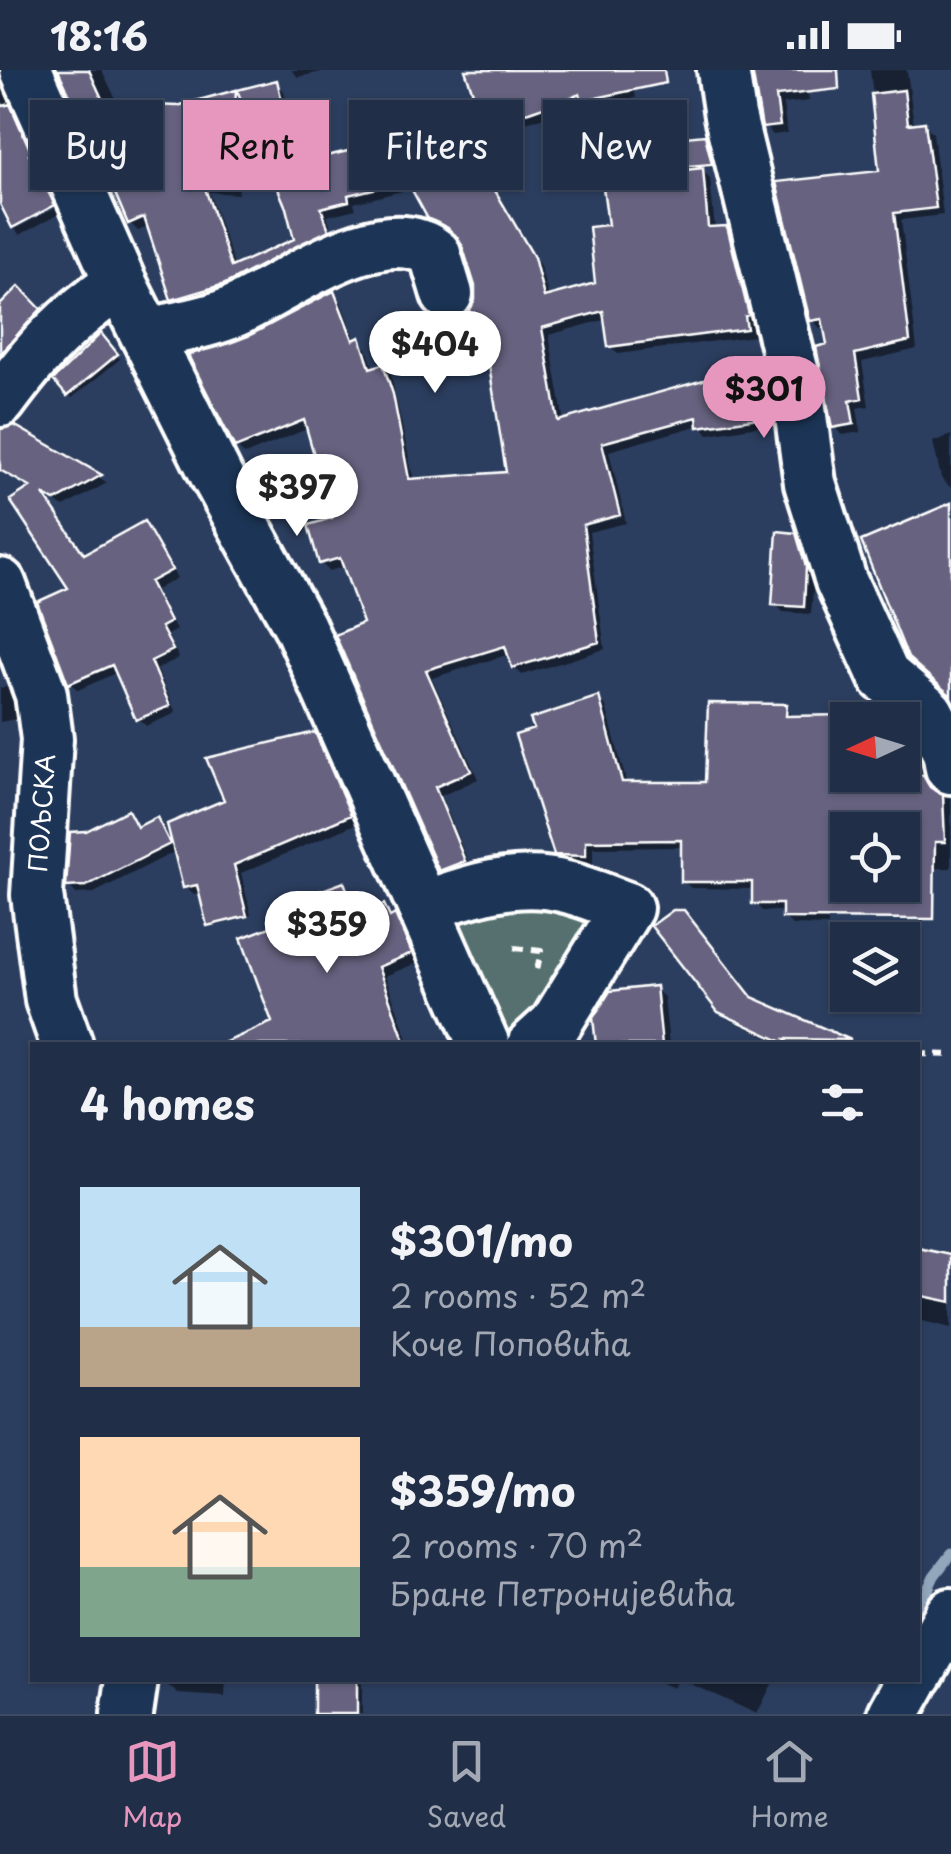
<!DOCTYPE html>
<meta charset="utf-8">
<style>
body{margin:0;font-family:"Playpen Sans",sans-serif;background:#2d3a52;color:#f1f3f6;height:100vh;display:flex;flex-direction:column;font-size:38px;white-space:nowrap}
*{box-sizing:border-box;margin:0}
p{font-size:32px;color:#a2a8b4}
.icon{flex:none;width:55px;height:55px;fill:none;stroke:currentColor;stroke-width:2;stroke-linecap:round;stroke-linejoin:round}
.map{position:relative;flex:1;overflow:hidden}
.panel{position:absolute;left:30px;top:972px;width:890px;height:640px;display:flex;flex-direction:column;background:#212e47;border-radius:0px;box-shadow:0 2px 8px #0004,0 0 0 2px #3e4a60}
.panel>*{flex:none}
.hud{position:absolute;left:30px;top:30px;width:892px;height:90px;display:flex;gap:20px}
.needle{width:65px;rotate:266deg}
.tools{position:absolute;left:830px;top:632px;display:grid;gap:20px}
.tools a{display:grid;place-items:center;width:90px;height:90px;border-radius:0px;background:#212e47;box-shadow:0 2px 8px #0004,0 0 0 2px #3e4a60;font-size:50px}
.price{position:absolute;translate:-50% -85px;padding:0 22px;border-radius:35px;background:#fff;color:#222;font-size:32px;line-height:65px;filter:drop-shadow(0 2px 5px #0008)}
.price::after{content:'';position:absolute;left:50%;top:60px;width:30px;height:22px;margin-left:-15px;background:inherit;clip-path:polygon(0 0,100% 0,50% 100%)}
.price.on{background:#e797bd;color:#111}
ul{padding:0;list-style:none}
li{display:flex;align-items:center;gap:30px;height:250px;padding:0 50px}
li span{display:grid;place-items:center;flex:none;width:280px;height:200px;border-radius:0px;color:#555}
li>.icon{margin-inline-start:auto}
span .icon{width:120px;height:120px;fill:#fffc;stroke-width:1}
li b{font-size:42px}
h2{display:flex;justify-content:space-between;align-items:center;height:120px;padding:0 50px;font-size:42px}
.tag{padding:0 35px;border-radius:0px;background:#212e47;box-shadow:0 2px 8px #0004,0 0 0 2px #3e4a60;font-size:35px;line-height:90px}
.tag.on{background:#e797bd;color:#111}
.status{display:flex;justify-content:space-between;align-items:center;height:70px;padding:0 50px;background:#212e47;direction:ltr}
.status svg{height:28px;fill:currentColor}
.dock{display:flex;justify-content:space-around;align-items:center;height:140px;border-top:2px solid #3e4a60;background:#212e47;font-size:28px;color:#a2a8b4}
.dock a{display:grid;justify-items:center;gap:5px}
.dock .on{color:#e797bd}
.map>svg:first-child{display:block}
</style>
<div class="status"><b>18:16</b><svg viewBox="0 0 49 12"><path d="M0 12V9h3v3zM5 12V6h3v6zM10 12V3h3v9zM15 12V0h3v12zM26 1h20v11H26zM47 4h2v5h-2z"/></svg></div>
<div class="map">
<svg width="951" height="1644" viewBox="0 0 951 1644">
<rect width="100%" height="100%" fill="#2c3e5f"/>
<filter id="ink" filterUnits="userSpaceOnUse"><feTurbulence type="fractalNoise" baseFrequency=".01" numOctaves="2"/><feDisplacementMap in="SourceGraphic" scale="20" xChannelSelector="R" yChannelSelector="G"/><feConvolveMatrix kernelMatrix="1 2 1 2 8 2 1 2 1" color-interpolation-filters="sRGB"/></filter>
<g filter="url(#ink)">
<path fill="#54706e" stroke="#aab8b6" stroke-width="2.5" d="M512 827 598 849 516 972 499 970 447 846Z"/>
<path fill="#0007" d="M61 0H102L119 36 177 38 235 23 243 31 238 124 209 122 235 198 297 170 276 13 284 21 301 95 377 76 425 53 433 61 444 100 475 90 484 99 540 196 549 228 598 214 611 157 686 102 680 96 704 68 708 72 714 97 700 98 710 108 715 159 726 158 734 166 755 252 752 253 754 266 618 284 610 276 607 249 549 265 564 352 752 298 760 306 762 319 773 326 778 353 709 364 700 355 609 381 626 453 589 462 605 579 522 605 514 597 510 584 432 608 478 709 441 726 471 799 449 808 441 800 346 496 329 501 321 493 335 450 309 358 245 385 237 377 249 269 333 224 341 232 356 271 367 278 374 300 383 297 391 305 414 411 509 404 492 298 473 303 465 295 469 246 478 230 477 215 464 174 456 164 439 156 430 147 414 118 354 133 356 139 327 146 331 156 300 172V178L332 161 335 168 233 221 181 236 174 228 150 156 138 161 130 153V107L118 113 110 105Z
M291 0H331L298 7Z
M468 0H631L636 28 592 38 587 32 538 49 493 59 485 51Z
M755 0H805L809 31 783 34 787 63 773 65 765 56Z
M870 0H907L914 56 925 55 933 63 943 145 901 150 917 279 862 292 869 336 857 338 861 362 842 365 834 357 826 257 820 258 812 249 882 103Z
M0 6 55 132 13 155V158L0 120Z
M57 137 60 143 20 165 15 159Z
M19 220 47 248 0 302V236Z
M101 266 120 289 72 328 56 310Z
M14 358 107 413 64 437 44 426 85 486 143 454 177 508 156 520 176 560 167 565 179 588 157 599 176 643 146 656 138 648 118 602 78 620 70 613 72 519 32 419 0 401V372Z
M951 365V417H950L941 408 933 372Z
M794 465 803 474 814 508 811 544 783 542 775 534Z
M6 617 14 625 21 648 0 652V618Z
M598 629 606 636 627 715 708 714 786 637 793 649 854 648 853 634 868 633 888 650H848V705H902V662L912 672 935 724 951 728V798L902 799V760H848L829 799 828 856 792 855 784 847 785 841H762L755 833V819L691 818 683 811 684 777 593 778V793L564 792 556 784 537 661Z
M314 664 322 673 358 753 241 803 251 845 216 856 208 848 202 823 194 825 185 817 176 781 94 823 76 824 69 816 87 764 128 743 139 759 156 750 173 775Z
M343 814 352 824 361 846 384 837 404 857 419 892 385 906 410 975H276L275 954 323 839Z
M679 838 754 931 852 975H784L729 949 655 856Z
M655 919 664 927 669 975H598Z
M918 1180 939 1185 940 1181 951 1183V1258L918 1250Z
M170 1610H226L225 1627 178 1624 169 1616Z
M317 1610H358L362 1614V1644H316Z
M654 1610H677L673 1618Z
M682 1610H774L757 1644Z"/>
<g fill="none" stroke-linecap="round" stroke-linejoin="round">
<path stroke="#92a6bc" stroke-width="11" d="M918 1541 934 1506 951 1484
M868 1644 884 1610"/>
</g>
<path fill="#66627f" stroke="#fff" stroke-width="2.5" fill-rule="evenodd" d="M58 0H89L104 33 177 36 236 20 231 117 204 115 231 197 294 169 286 138 237 20 277 10 296 93 374 75 372 64 426 50 440 99 457 90 476 88 534 187 544 227 595 213 589 157 608 155 602 109 703 98 708 157 727 156 749 245 745 246 747 259 608 277 603 241 542 258 558 351 753 296 756 317 766 316 772 346 698 357 697 347 602 373 620 445 583 455 599 572 512 598 505 576 426 600 471 701 435 717 465 791 439 801 335 565 363 553 340 488 319 494 308 455 332 448 304 350 235 378 188 285 248 266 334 221 353 270 360 267 370 298 383 294 393 324 409 409 506 402 488 289 463 296 451 252 467 244 475 230V216L462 175 448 158 428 149 407 111 348 125 349 131 321 138 329 160 225 214 171 230 144 147 128 154 114 121 151 83 108 107Z
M465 0H664L666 13 582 31 580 24 529 42 483 52Z
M752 0H838L839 19 776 26 780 56 762 58Z
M904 20 908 54 925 52 936 138 894 143 910 271 855 284 862 328 850 331 854 354 832 358 816 277 827 274 822 249 810 251 776 112 879 101 871 24Z
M0 31 3 36 10 34 32 84 29 85 55 135 12 158 0 134Z
M705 65 712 94 677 97 674 68Z
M19 216 41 239 0 284V235Z
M101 263 118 284 67 326 53 310Z
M14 355 102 405 55 431 43 424 84 484 144 451 172 500 150 512 170 552 161 557 173 580 151 591 170 636 136 650 112 595 68 614 37 532 68 518 10 430 30 417 0 400V359Z
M951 433V626L908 588 861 471Z
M777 461 796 463 806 497 804 537 772 535Z
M599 626 622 712H705L708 633 787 634 786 646 848 645V705H923L930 717 943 725 945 772H935L934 849 782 848V834H752V812H681V770L586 771V786L554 785 515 665 534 659 530 649ZM848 760H902V815H848Z
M315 662 351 745 234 795 247 846 207 856 197 815 183 818 167 754 224 730 206 688Z
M128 740 137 757 157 747 170 774 86 816 66 817 70 762 86 761Z
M344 812 357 845 384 834 390 847 395 844 412 883 378 897 406 975H219L272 952 241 868 320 838 314 823Z
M673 840H684L752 927 851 970 785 969 789 975 718 942 651 856Z
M656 916 662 975H596L593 948 610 921Z
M918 1178 951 1185V1232L918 1225Z
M314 1610H357V1644H314Z"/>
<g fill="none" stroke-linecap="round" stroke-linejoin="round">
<g stroke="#fff" stroke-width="58">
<path id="minor" d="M26 0 120 212 217 407 300 557 484 975
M723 0 730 46 798 324 810 413 841 511 884 606 928 643 948 681 951 698
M148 264C177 257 210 253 237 240 287 217 383 143 435 184L447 224
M0 331C39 278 66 250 120 212
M0 514 41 624 47 669 37 825 51 930 67 975
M426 836C470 820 519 804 566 817 587 822 607 831 627 838L555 955 533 975
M918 1603 951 1544
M127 1644 132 1610
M894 1644 913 1610"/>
</g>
<path stroke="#fff" stroke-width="6" stroke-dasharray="10 8" stroke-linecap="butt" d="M514 878 541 881 537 900
M918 984 951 985"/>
<use href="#minor" stroke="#1d3557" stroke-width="50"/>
</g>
</g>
<g text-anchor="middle" stroke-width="8" stroke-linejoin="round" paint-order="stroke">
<g font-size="25" fill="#fff" stroke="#1d3557">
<text transform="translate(42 743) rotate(-86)" y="9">ПОЉСКА</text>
</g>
</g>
</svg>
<div class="tools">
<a><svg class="needle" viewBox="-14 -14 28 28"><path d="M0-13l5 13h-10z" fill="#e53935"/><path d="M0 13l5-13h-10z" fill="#a2a8b4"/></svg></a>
<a><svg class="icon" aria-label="locate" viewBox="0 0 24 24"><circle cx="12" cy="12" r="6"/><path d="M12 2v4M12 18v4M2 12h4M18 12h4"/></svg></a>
<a><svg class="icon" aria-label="layers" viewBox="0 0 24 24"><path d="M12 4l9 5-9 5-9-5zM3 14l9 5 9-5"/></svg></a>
</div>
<b class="price" style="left:435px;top:326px">$404</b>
<b class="price on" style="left:764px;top:371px">$301</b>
<b class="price" style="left:297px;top:469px">$397</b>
<b class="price" style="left:327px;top:906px">$359</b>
<div class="hud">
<a class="tag">Buy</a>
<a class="tag on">Rent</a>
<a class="tag">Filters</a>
<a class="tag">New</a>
</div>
<section class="panel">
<h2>4 homes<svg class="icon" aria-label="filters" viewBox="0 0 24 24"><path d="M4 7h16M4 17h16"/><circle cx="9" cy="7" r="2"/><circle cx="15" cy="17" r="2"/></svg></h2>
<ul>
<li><span style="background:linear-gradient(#bfe0f5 70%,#b9a48a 0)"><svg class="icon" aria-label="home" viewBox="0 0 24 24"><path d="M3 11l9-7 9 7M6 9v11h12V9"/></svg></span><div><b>$301/mo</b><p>2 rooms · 52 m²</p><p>Коче Поповића</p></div></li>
<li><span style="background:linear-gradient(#ffd9b3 65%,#7fa58c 0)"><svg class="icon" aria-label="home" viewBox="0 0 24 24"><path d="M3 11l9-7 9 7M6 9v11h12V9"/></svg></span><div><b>$359/mo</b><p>2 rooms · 70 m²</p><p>Бране Петронијевића</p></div></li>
</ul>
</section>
</div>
<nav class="dock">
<a class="on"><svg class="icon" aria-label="map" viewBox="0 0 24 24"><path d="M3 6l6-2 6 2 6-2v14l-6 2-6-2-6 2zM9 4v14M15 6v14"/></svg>Map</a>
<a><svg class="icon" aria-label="saved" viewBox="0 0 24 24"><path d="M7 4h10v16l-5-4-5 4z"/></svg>Saved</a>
<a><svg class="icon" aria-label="home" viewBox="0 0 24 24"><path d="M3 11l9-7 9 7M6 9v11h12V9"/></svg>Home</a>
</nav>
